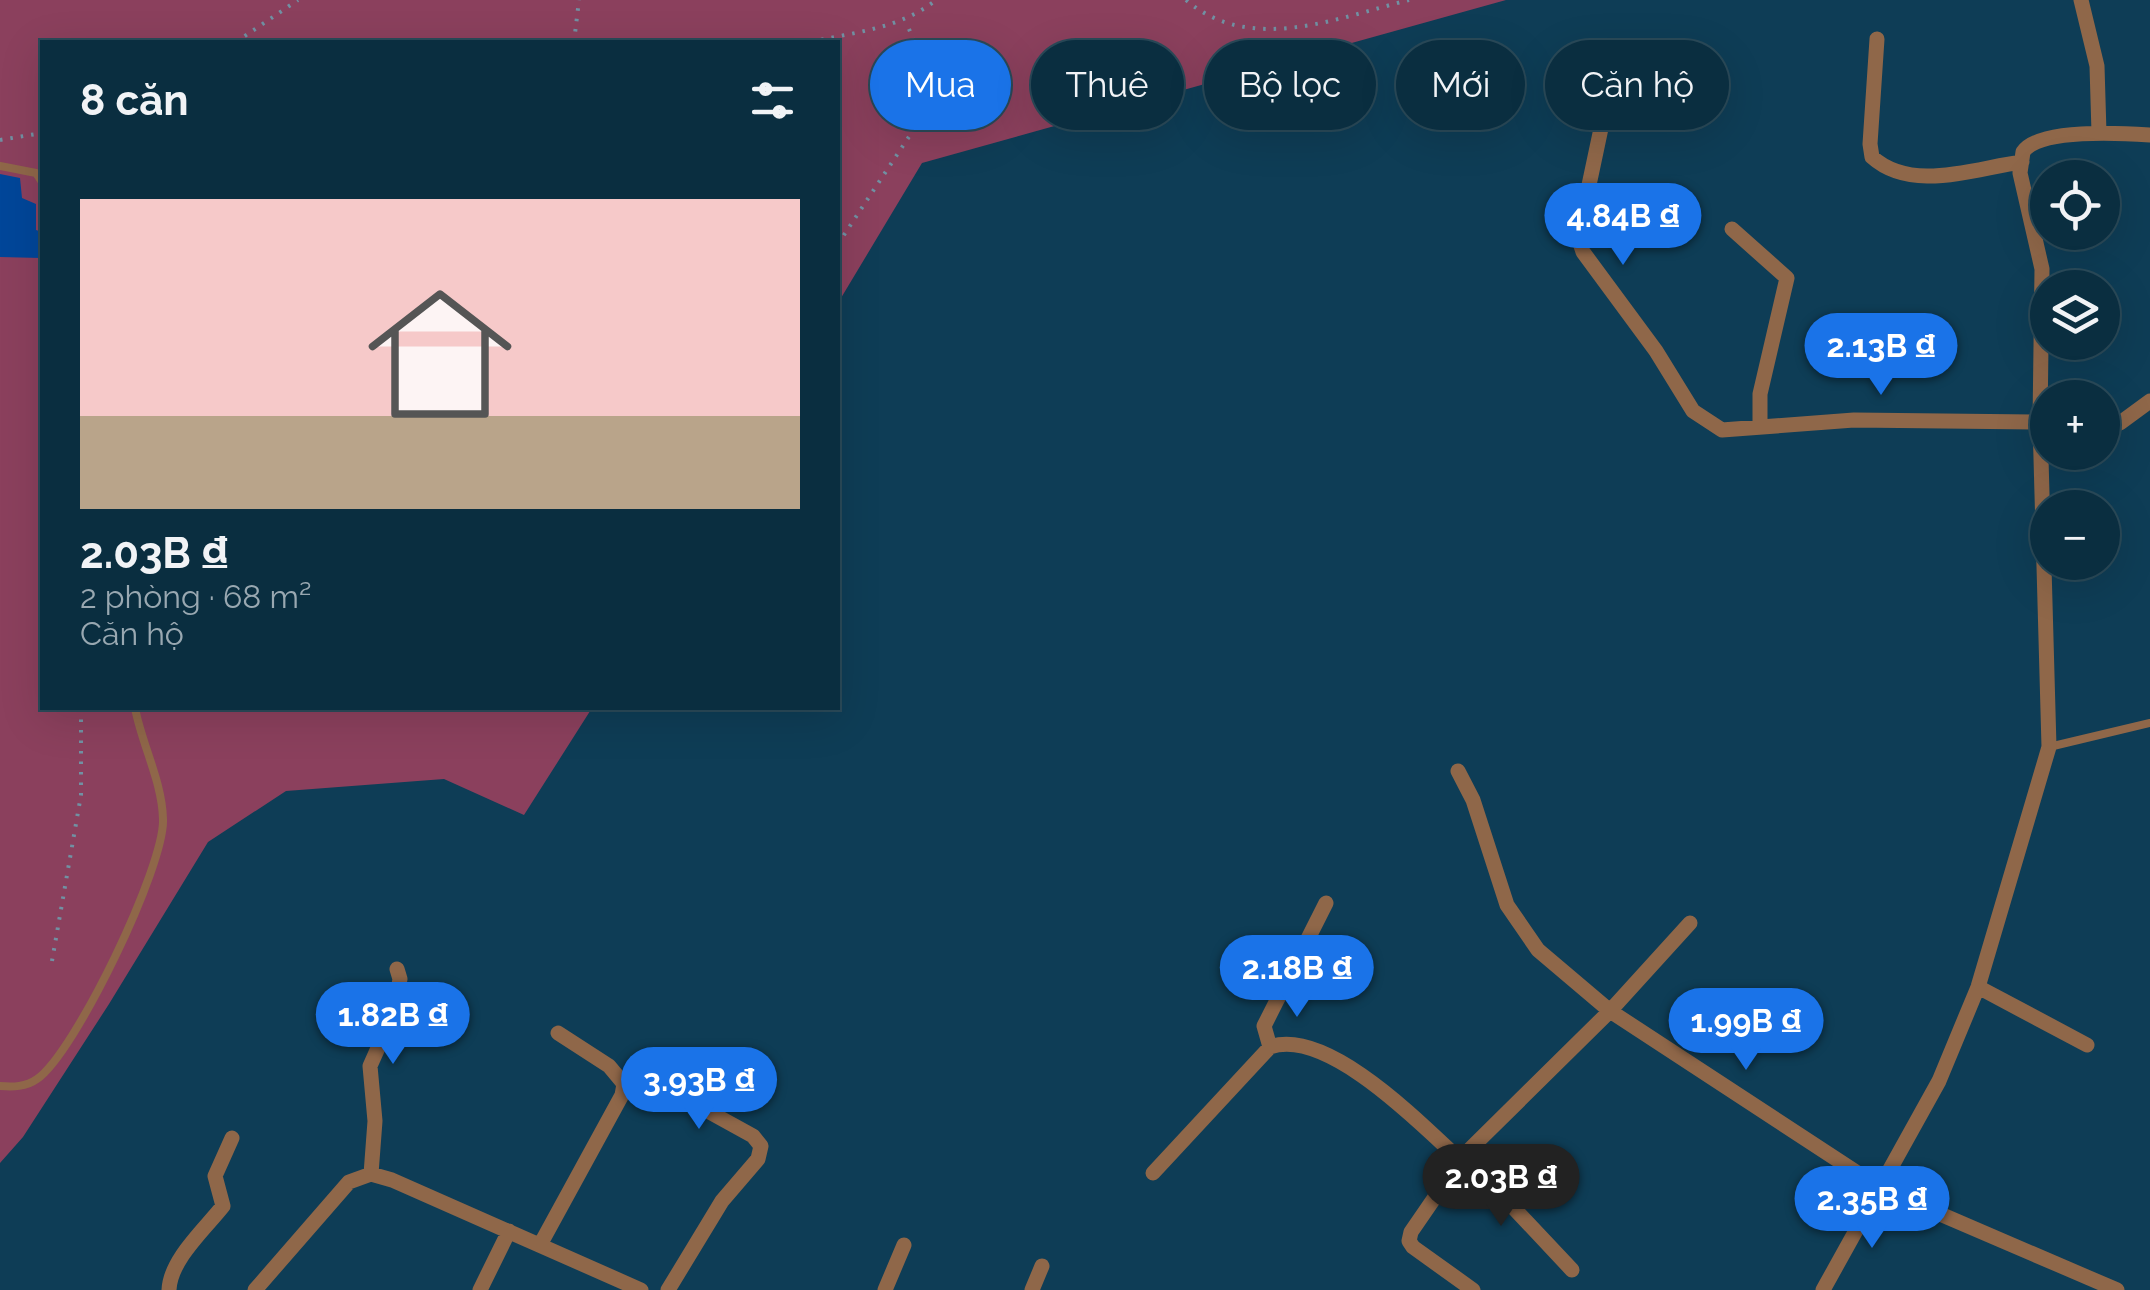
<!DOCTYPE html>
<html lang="vi">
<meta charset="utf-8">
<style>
body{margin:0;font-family:Raleway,sans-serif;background:#183a4b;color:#f1f3f6;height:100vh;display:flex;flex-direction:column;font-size:38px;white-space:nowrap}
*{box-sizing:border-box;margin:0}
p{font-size:32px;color:#99a8b1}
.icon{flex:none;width:55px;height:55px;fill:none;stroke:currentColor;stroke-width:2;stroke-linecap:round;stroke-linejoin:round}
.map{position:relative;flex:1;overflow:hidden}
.sheet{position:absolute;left:40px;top:40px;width:800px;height:670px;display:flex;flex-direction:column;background:#0a2e40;border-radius:0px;box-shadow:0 10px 40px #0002,0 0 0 2px #2a4a59}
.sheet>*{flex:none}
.hud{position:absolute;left:870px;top:40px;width:950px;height:90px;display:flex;gap:20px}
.controls{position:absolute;left:2030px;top:160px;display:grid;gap:20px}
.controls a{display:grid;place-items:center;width:90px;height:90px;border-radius:50%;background:#0a2e40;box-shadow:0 10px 40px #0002,0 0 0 2px #2a4a59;font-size:50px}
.price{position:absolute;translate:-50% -85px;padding:0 22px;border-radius:35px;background:#1a73e8;color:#fff;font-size:32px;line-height:65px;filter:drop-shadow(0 2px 5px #0008)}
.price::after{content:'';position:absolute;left:50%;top:60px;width:30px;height:22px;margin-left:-15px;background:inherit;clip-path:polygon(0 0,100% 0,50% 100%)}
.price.selected{background:#222;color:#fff}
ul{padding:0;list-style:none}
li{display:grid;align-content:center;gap:20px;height:530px;padding:0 40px}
li span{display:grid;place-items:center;height:310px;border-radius:0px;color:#555}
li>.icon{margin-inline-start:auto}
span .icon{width:180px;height:180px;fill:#fffc;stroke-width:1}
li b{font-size:42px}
h2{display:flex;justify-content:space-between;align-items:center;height:120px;padding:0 40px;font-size:42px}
.tag{padding:0 35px;border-radius:45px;background:#0a2e40;box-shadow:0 10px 40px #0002,0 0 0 2px #2a4a59;font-size:35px;line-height:90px}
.tag.selected{background:#1a73e8;color:#fff}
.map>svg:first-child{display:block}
</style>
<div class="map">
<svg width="2150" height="1290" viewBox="0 0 2150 1290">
<rect width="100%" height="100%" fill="#0e3d56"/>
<path fill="#8b405d" d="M0 0H1506L922 163 838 303V42H42V708H592L524 815 444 779 286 791 208 842 109 1004 23 1137 0 1163Z"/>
<path fill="#004699" d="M0 174 20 178 22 198 36 204V230L42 232 41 258 0 257Z"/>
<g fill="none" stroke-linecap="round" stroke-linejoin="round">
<path stroke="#7191a3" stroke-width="4" stroke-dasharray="2.5 8" stroke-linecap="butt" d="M1186 0C1250 55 1337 18 1409 0
M236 42 298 0
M574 42 579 0
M811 42C854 32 900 29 936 0
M0 140 42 133
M838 244 922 117C934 77 921 58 906 22
M52 961 81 795V708"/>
<path stroke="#8f6749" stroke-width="8" d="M0 166 36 173 42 182
M2049 747 2150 723
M0 1086C13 1087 26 1087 37 1079 75 1053 165 866 163 819 162 781 142 745 135 708"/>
<path stroke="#8f6749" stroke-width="15" d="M2081 0 2097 66 2099 133
M1877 39 1870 144 1872 157C1912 193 1975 168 2022 162
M1618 90 1603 119 1578 237 1583 252 1656 351 1693 411 1722 430 1854 420 2040 422
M1732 229 1787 278 1760 394V426
M2102 426 2120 423 2150 401
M1458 771 1473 800 1507 905 1538 950 1610 1011 1882 1189 2117 1290
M1978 987 2087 1045
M1270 1047 1264 1026 1326 903
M666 1088 753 1136 761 1146 758 1159 722 1201 668 1290
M1464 1155 1572 1270
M1153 1173 1270 1047C1327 1027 1421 1124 1460 1160
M371 1174 375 1121 370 1066 394 1012 400 979 397 969
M540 1245 622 1095 624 1084 609 1066 558 1033
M169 1290C170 1260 204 1230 223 1206L215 1176 232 1138
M255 1290 349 1182 371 1174 392 1180 641 1290
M480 1290 509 1231
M885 1290 904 1245
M1032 1290 1042 1266
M1473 1290 1413 1247 1409 1241 1411 1232 1464 1155 1610 1011 1690 923
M1823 1290 1939 1081 1978 987 2049 747 2040 422 2042 269 2020 173 2023 152C2039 128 2122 133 2150 135"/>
</g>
</svg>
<div class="controls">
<a><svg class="icon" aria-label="locate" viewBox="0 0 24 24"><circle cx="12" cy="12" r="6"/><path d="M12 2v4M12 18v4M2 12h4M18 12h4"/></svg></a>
<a><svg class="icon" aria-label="layers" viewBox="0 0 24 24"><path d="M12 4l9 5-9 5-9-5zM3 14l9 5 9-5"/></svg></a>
<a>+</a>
<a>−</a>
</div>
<b class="price" style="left:1623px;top:268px">4.84B ₫</b>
<b class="price" style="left:1881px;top:398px">2.13B ₫</b>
<b class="price" style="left:1297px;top:1020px">2.18B ₫</b>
<b class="price" style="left:393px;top:1067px">1.82B ₫</b>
<b class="price" style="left:1746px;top:1073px">1.99B ₫</b>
<b class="price" style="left:699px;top:1132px">3.93B ₫</b>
<b class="price selected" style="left:1501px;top:1229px">2.03B ₫</b>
<b class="price" style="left:1872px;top:1251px">2.35B ₫</b>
<div class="hud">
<a class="tag selected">Mua</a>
<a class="tag">Thuê</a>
<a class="tag">Bộ lọc</a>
<a class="tag">Mới</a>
<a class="tag">Căn hộ</a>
</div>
<section class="sheet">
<h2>8 căn<svg class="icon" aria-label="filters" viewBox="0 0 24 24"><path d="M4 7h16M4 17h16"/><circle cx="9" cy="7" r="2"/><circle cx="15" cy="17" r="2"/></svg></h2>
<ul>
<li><span style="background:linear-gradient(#f6c9c9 70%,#b9a48a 0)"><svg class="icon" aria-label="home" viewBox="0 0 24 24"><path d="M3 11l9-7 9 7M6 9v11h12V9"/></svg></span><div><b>2.03B ₫</b><p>2 phòng · 68 m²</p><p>Căn hộ</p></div></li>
</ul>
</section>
</div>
